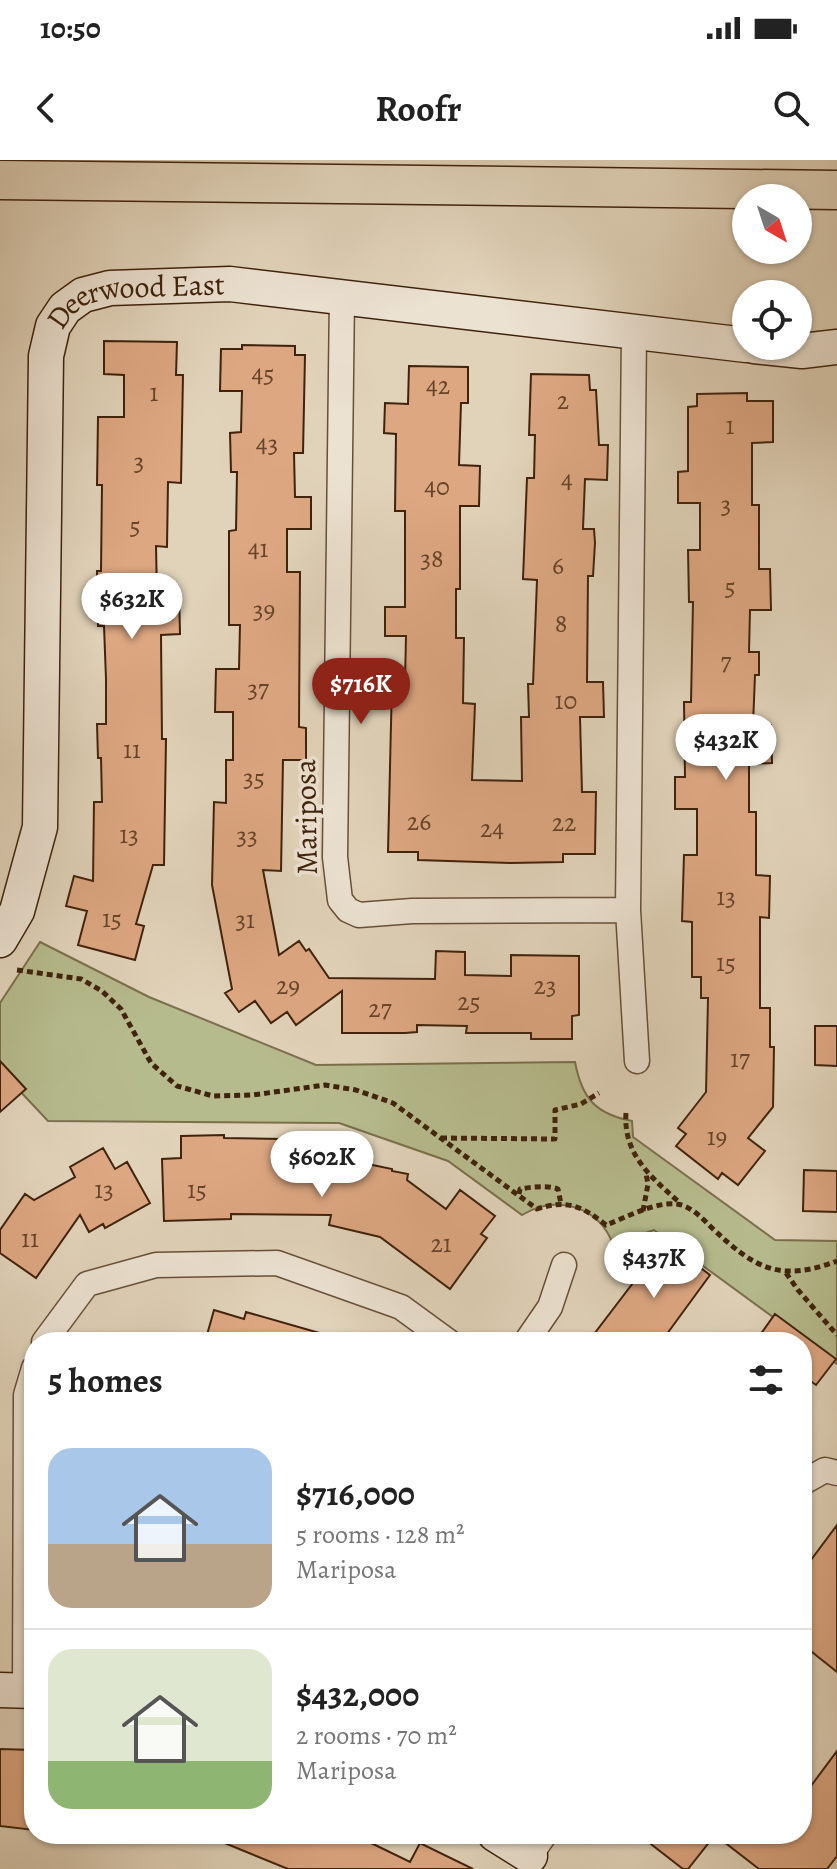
<!DOCTYPE html>
<meta charset="utf-8">
<style>
body{margin:0;font-family:Alegreya,serif;background:#f6f6f6;color:#222;height:100vh;display:flex;flex-direction:column;font-size:30px;white-space:nowrap}
*{box-sizing:border-box;margin:0}
p{font-size:26px;color:#767676}
.icon{flex:none;width:44px;height:44px;fill:none;stroke:currentColor;stroke-width:2;stroke-linecap:round;stroke-linejoin:round}
.map{position:relative;flex:1;overflow:hidden}
.details{position:absolute;left:24px;top:1172px;width:788px;height:512px;display:flex;flex-direction:column;background:#fff;border-radius:32px;box-shadow:0 2px 6px #0004}
.details>*{flex:none}
.needle{width:52px;rotate:141deg}
.buttons{position:absolute;left:732px;top:24px;display:grid;gap:16px}
.buttons a{display:grid;place-items:center;width:80px;height:80px;border-radius:50%;background:#fff;box-shadow:0 2px 6px #0004;font-size:40px}
.price{position:absolute;translate:-50% -68px;padding:0 18px;border-radius:28px;background:#fff;color:#222;font-size:26px;line-height:52px;filter:drop-shadow(0 2px 4px #0008)}
.price::after{content:'';position:absolute;left:50%;top:48px;width:24px;height:18px;margin-left:-12px;background:inherit;clip-path:polygon(0 0,100% 0,50% 100%)}
.price.current{background:#8f2418;color:#fff}
ul{padding:0;list-style:none}
li{display:flex;align-items:center;gap:24px;height:200px;padding:0 24px}
li+li{border-top:2px solid #e0e0e0}
li span{display:grid;place-items:center;flex:none;width:224px;height:160px;border-radius:24px;color:#555}
li>.icon{margin-inline-start:auto}
span .icon{width:96px;height:96px;fill:#fffc;stroke-width:1}
li b{font-size:34px}
h2{display:flex;justify-content:space-between;align-items:center;height:96px;padding:0 24px;font-size:34px}
.status{display:flex;justify-content:space-between;align-items:center;height:56px;padding:0 40px;background:#fff;direction:ltr}
.status svg{height:22px;fill:currentColor}
header{display:flex;justify-content:space-between;align-items:center;height:104px;padding:0 24px;background:#fff;font-size:36px;font-weight:600}
.map>svg:first-child{display:block}
</style>
<div class="status"><b>10:50</b><svg viewBox="0 0 49 12"><path d="M0 12V9h3v3zM5 12V6h3v6zM10 12V3h3v9zM15 12V0h3v12zM26 1h20v11H26zM47 4h2v5h-2z"/></svg></div>
<header><svg class="icon" aria-label="back" viewBox="0 0 24 24"><path d="M15 5l-7 7 7 7"/></svg>Roofr<svg class="icon" aria-label="search" viewBox="0 0 24 24"><circle cx="10" cy="10" r="6"/><path d="M15 15l6 6"/></svg></header>
<div class="map">
<svg width="837" height="1709" viewBox="0 0 837 1709">
<rect width="100%" height="100%" fill="#e1d3ba"/>
<filter id="stains"><feTurbulence type="fractalNoise" baseFrequency=".0025" numOctaves="4"/><feColorMatrix values="0 0 0 0 .2 0 0 0 0 .09 0 0 0 0 .02 0 0 0 .5 -.17"/></filter>
<radialGradient id="worn" r=".72"><stop offset=".6" stop-color="#630" stop-opacity="0"/><stop offset="1" stop-color="#630" stop-opacity=".3"/></radialGradient>
<path fill="#b6bb8d" stroke="#7b6f4c" stroke-width="2" d="M40 782 149 837 316 905 575 902C582 939 596 954 632 961L633 977 775 1080 837 1081V1204L654 1070 613 1084C598 1046 557 1034 522 1055L448 1001 339 963 48 961 0 910V843Z"/>
<path fill="#dda782" stroke="#40230c" stroke-width="2" d="M104 181 177 182 176 215H183L181 323 168 322 167 387 156 386 157 434 179 433 180 474 161 475 162 579H166L164 705H153L136 764 144 766 135 800 78 785 87 751 66 746 74 716 93 721 94 642H102L101 598H98L97 564H106V519L104 466H98L97 411H101L102 325H97L98 257H124V215L104 214Z
M242 185 295 186V195H305L303 293H294L295 337H311V369H287V412H300L299 567 306 568V600H283L281 711 263 710 279 795 299 781 306 791 309 789 329 818 435 819 436 791 465 792V815L511 816V795L579 796V855L572 856V879H531V873H466L467 866 417 865V872L405 873H342V831L296 865 287 852 271 863 255 841 239 852 225 833 232 829 212 725 214 642 226 643V600H233V552H215L216 509H239L240 465H229V371L236 370 237 312H231L230 273 241 272 242 231H220L221 189H242Z
M409 206 468 207V243H461L459 305 480 306 479 346H460V429H456V478H464L463 543 475 544 472 620 522 621 521 557H529L528 524H533L537 420 523 419 527 318H534L535 275H529L531 214 589 215 590 230H596L599 285H608L607 320 585 319 583 369H594L595 383 593 416H588L587 522H603L604 557H580L582 632H596L595 694H563V702L511 703 418 700V692H388L392 522H405L406 476H385V447H405V351H395L396 274 384 273 385 243 408 244Z
M747 233V241H773V282L752 283V345H759V409H770L771 450H750L749 492H759V515H755L753 565H771L772 603 749 604V652H756V715L770 716 769 758 760 757V848H770V887H774L773 947 748 978 765 991 738 1025 722 1013 718 1019 676 986 686 974 678 968 706 932 708 838H701V817H692V762L682 761 684 695H697V649H675V617H685L684 542H691L693 442H689L688 390H700V343H678V312L688 311V247L697 246V234Z
M815 866H837V906L815 905Z
M0 901 26 929 0 952Z
M224 975V978L280 979V998H313V1004L356 1012 358 1002 392 1009V1011L408 1014 407 1020 446 1049 460 1030 495 1056 481 1074 487 1078 450 1129 380 1077 329 1065 331 1055 231 1054V1059L164 1061 162 999 181 998V976Z
M103 988 115 1009 127 1002 150 1043 105 1068 103 1064 89 1072 80 1055 36 1118 0 1093V1070L25 1034 34 1040 75 1017 70 1007Z
M804 1010 837 1011V1052L803 1051Z
M665 1081 710 1115 661 1182H588Z
M214 1150 244 1159 246 1152 330 1176 329 1182H205Z
M775 1154 836 1199 816 1225 802 1215V1182H755Z
M837 1365V1512L802 1484V1412Z
M0 1589 34 1590V1670L0 1666Z
M837 1591V1696L827 1709H759L715 1675 688 1709H683L638 1674H802V1638Z
M374 1674 369 1682 410 1702 420 1683 473 1709H288L205 1675Z"/>
<g fill="none" stroke-linecap="round" stroke-linejoin="round">
<g stroke="#684f38" stroke-width="27">
<path id="street" d="M342 135 335 697 340 740 348 750 359 755 412 751 628 750
M634 173 628 750 637 901
M44 1182 87 1124 156 1105 277 1103 401 1147 449 1182
M526 1182 550 1147 564 1105
M802 1323 825 1310 837 1313
M25 1530 26 1235 34 1208
M530 1696 545 1674"/>
</g>
<g stroke="#40230c" stroke-width="37">
<g id="secondary">
<path d="M754 186 802 191 837 187"/>
<path id="s1" d="M0 780 17 751 40 667 46 196 53 166 65 148 83 135 110 128 230 124 746 185"/>
<path d="M0 1530 34 1531"/>
<path d="M495 1674 530 1696"/>
</g>
</g>
<g stroke="#40230c" stroke-width="41">
<path id="primary" d="M0 20 837 30"/>
</g>
<path stroke="#40230c" stroke-width="5" stroke-dasharray="6 4" stroke-linecap="butt" d="M17 810 81 819 102 831 121 849 151 903 177 926 213 936 253 935 325 925 356 930 393 943 537 1049C567 1039 582 1046 606 1065 627 1057 654 1042 676 1044 690 1045 702 1058 711 1067 754 1108 779 1123 837 1101
M626 953C623 995 652 1018 680 1043
M441 978 555 979V950L581 944 599 933
M519 1034 520 1029C531 1027 547 1025 558 1029L561 1044
M643 1051 648 1024 646 1014
M786 1113 798 1130 837 1175"/>
<use href="#street" stroke="#ece2d2" stroke-width="24"/>
<use href="#secondary" stroke="#ece2d2" stroke-width="34"/>
<use href="#primary" stroke="#e1d3ba" stroke-width="38"/>
</g>
<g text-anchor="middle" stroke-width="7" stroke-linejoin="round" paint-order="stroke">
<g font-size="26" fill="#67442a">
<text x="263" y="222">45</text>
<text x="438" y="234">42</text>
<text x="154" y="241">1</text>
<text x="563" y="249">2</text>
<text x="730" y="274">1</text>
<text x="267" y="292">43</text>
<text x="139" y="310">3</text>
<text x="567" y="328">4</text>
<text x="437" y="335">40</text>
<text x="726" y="353">3</text>
<text x="135" y="374">5</text>
<text x="258" y="397">41</text>
<text x="432" y="407">38</text>
<text x="558" y="414">6</text>
<text x="730" y="435">5</text>
<text x="264" y="458">39</text>
<text x="561" y="472">8</text>
<text x="726" y="510">7</text>
<text x="258" y="537">37</text>
<text x="566" y="549">10</text>
<text x="132" y="598">11</text>
<text x="254" y="626">35</text>
<text x="419" y="670">26</text>
<text x="564" y="671">22</text>
<text x="492" y="677">24</text>
<text x="129" y="683">13</text>
<text x="247" y="684">33</text>
<text x="726" y="745">13</text>
<text x="112" y="767">15</text>
<text x="245" y="768">31</text>
<text x="726" y="811">15</text>
<text x="288" y="834">29</text>
<text x="545" y="834">23</text>
<text x="469" y="850">25</text>
<text x="380" y="857">27</text>
<text x="740" y="907">17</text>
<text x="717" y="985">19</text>
<text x="104" y="1038">13</text>
<text x="197" y="1038">15</text>
<text x="30" y="1087">11</text>
<text x="441" y="1092">21</text>
</g>
<g font-size="30" fill="#40230c" stroke="#ece2d2">
<text dy="10" stroke="none"><textPath href="#s1" startOffset="716">Deerwood East</textPath></text>
<text transform="translate(306 657) rotate(-91)" y="10">Mariposa</text>
</g>
</g>
<rect width="100%" height="100%" filter="url(#stains)"/>
<rect width="100%" height="100%" fill="url(#worn)"/>
</svg>
<div class="buttons">
<a><svg class="needle" viewBox="-14 -14 28 28"><path d="M0-13l5 13h-10z" fill="#e53935"/><path d="M0 13l5-13h-10z" fill="#767676"/></svg></a>
<a><svg class="icon" aria-label="locate" viewBox="0 0 24 24"><circle cx="12" cy="12" r="6"/><path d="M12 2v4M12 18v4M2 12h4M18 12h4"/></svg></a>
</div>
<b class="price" style="left:132px;top:481px">$632K</b>
<b class="price current" style="left:361px;top:566px">$716K</b>
<b class="price" style="left:726px;top:622px">$432K</b>
<b class="price" style="left:322px;top:1039px">$602K</b>
<b class="price" style="left:654px;top:1140px">$437K</b>
<section class="details">
<h2>5 homes<svg class="icon" aria-label="filters" viewBox="0 0 24 24"><path d="M4 7h16M4 17h16"/><circle cx="9" cy="7" r="2"/><circle cx="15" cy="17" r="2"/></svg></h2>
<ul>
<li><span style="background:linear-gradient(#a9c7e8 60%,#b9a48a 0)"><svg class="icon" aria-label="home" viewBox="0 0 24 24"><path d="M3 11l9-7 9 7M6 9v11h12V9"/></svg></span><div><b>$716,000</b><p>5 rooms · 128 m²</p><p>Mariposa</p></div></li>
<li><span style="background:linear-gradient(#dfe7d0 70%,#8fb573 0)"><svg class="icon" aria-label="home" viewBox="0 0 24 24"><path d="M3 11l9-7 9 7M6 9v11h12V9"/></svg></span><div><b>$432,000</b><p>2 rooms · 70 m²</p><p>Mariposa</p></div></li>
</ul>
</section>
</div>
